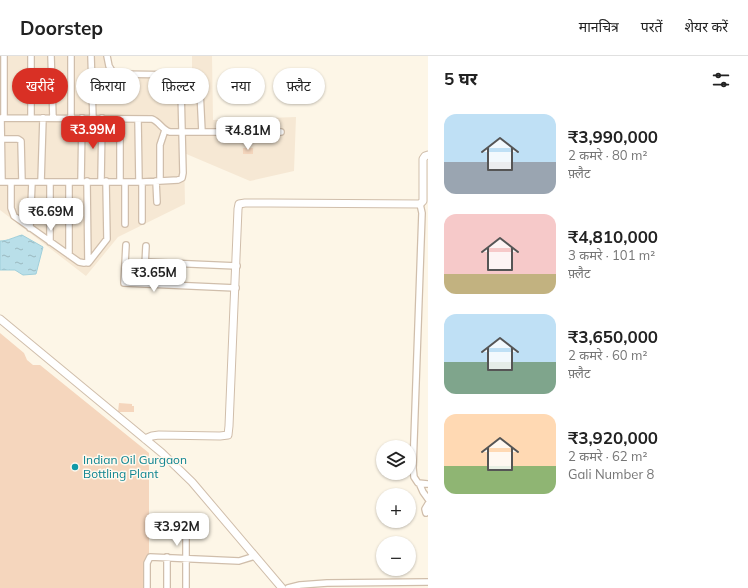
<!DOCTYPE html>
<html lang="hi">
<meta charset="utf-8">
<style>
body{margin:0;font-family:Mulish,"Noto Sans Devanagari",sans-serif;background:#f2f2f2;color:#222;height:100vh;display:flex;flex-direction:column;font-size:15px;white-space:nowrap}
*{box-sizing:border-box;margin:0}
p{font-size:13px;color:#767676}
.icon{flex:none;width:22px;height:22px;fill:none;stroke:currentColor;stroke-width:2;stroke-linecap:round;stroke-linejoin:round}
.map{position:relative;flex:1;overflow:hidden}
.drawer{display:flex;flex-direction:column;background:#fff;width:320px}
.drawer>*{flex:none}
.banner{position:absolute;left:12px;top:12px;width:356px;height:36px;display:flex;gap:8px}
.controls{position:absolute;left:376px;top:384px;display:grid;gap:8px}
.controls a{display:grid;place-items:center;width:40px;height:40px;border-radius:50%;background:#fff;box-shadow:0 1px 3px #0004;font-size:20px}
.price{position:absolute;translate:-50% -34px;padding:0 9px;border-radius:8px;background:#fff;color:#222;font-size:13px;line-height:26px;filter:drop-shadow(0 1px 2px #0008)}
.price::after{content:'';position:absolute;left:50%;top:24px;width:12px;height:9px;margin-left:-6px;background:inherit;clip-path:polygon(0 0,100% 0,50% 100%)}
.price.active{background:#d93025;color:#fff}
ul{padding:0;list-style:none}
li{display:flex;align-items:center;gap:12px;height:100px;padding:0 16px}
li span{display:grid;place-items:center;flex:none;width:112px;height:80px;border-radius:12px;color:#555}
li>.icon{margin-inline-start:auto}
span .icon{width:48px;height:48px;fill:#fffc;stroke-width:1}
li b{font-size:17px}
h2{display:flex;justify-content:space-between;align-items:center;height:48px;padding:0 16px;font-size:17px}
.tag{padding:0 14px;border-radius:18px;background:#fff;box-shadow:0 1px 3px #0004;font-size:14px;line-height:36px}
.tag.active{background:#d93025;color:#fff}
header{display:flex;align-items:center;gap:24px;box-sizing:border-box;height:56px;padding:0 20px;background:#fff;border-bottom:1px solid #e0e0e0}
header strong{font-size:19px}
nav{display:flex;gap:22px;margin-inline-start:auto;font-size:14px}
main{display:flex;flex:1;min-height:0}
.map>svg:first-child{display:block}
</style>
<header>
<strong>Doorstep</strong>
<nav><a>मानचित्र</a><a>परतें</a><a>शेयर करें</a></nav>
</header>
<main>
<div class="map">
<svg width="428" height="532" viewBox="0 0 428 532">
<defs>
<pattern id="water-ripples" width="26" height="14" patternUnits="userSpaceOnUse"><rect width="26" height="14" fill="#b9dfe9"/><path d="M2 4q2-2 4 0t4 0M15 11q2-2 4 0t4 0" fill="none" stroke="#9bb8bf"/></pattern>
</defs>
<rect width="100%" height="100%" fill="#fdf6e7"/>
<path fill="#f6e8d4" d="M0 0H109L111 18 192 20V0H212L213 64 296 61 294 115 250 125 184 97 185 148 118 181 86 220 0 154Z"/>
<path fill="url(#water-ripples)" stroke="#9fcfdb" d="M22 179 43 191 36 218 23 219 15 214H0V185C8 185 14 181 22 179Z"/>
<path fill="#f5d6bd" d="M243 92H253V98H243Z
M0 277 24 297 27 304 33 309H40L149 397V532H0Z
M119 347 132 348V350H134V356H118Z"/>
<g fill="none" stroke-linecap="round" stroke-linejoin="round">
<g stroke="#d0beab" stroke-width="8">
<path id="minor" d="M4 0V62
M51 0 53 62
M71 0V62
M91 0 93 63
M107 0 109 10 114 18 186 19
M200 35 202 76
M0 62 152 63C160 66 162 74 170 76H281
M1 62 2 126
M31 62V0
M138 63 139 126
M1 83H18L21 85 22 126
M87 125 88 207
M101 125 102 62
M156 125 157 146
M160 125V89L165 74
M0 126H142L178 124 182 122 183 117 181 33
M11 126V152L14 160 79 206 84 207 89 206 107 183 106 125
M41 126 43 62
M69 126V199
M81 126 82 62
M120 126V63
M142 126V165
M420 148 422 157 413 412 414 421 418 427 428 428
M125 168V126
M30 172 32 126
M50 186V126
M126 189 124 227 236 232
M145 206 237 210
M144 228 146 190
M419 427 423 436 428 443
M426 457 425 453 428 448
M186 479V532
M147 532V507L150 501 239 505 255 500
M167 532V501
M288 532 300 529 327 527 428 526"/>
</g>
<g stroke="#d0beab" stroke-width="9">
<path id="tertiary" d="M0 263 162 397 192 426 282 532
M145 383 152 380 159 379 220 380 228 379 229 370 238 153 239 148 245 147H270L420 148 423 145V103L425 100 428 99"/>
</g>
<use href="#minor" stroke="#fff" stroke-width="5.5"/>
<use href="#tertiary" stroke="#fff" stroke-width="7"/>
</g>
<circle fill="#0f9aa8" stroke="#fff9ee" stroke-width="1.5" cx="75" cy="411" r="4"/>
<g text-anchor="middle" stroke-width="3" stroke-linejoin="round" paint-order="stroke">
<g font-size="12" fill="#0d838f" stroke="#fff9ee" text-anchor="start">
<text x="83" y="408">Indian Oil Gurgaon<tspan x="83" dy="14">Bottling Plant</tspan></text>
</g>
</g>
</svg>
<div class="controls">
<a><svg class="icon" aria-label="layers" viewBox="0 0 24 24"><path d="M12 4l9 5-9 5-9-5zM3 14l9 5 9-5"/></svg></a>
<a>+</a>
<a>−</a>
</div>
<b class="price active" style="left:93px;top:94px">₹3.99M</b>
<b class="price" style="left:248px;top:95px">₹4.81M</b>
<b class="price" style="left:51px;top:176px">₹6.69M</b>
<b class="price" style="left:154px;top:237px">₹3.65M</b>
<b class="price" style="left:177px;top:491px">₹3.92M</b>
<div class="banner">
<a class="tag active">खरीदें</a>
<a class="tag">किराया</a>
<a class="tag">फ़िल्टर</a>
<a class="tag">नया</a>
<a class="tag">फ़्लैट</a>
</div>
</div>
<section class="drawer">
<h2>5 घर<svg class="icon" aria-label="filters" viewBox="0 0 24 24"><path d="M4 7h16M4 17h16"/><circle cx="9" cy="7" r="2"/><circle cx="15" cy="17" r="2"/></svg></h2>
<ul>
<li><span style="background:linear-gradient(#bfe0f5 60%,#9aa5b1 0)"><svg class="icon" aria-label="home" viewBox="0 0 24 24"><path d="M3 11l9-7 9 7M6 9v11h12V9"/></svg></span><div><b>₹3,990,000</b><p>2 कमरे · 80 m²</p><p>फ़्लैट</p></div></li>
<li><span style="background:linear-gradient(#f6c9c9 75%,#c2b280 0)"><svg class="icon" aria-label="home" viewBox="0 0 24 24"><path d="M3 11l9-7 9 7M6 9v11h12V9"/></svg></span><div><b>₹4,810,000</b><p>3 कमरे · 101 m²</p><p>फ़्लैट</p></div></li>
<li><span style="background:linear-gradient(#bfe0f5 60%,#7fa58c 0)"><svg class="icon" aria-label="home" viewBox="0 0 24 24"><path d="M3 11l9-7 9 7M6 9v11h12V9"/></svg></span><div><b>₹3,650,000</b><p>2 कमरे · 60 m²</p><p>फ़्लैट</p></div></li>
<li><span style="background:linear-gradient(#ffd9b3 65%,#8fb573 0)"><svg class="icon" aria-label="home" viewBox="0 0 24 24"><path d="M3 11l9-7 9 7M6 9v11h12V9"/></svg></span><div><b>₹3,920,000</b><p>2 कमरे · 62 m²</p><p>Gali Number 8</p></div></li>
</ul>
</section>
</main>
